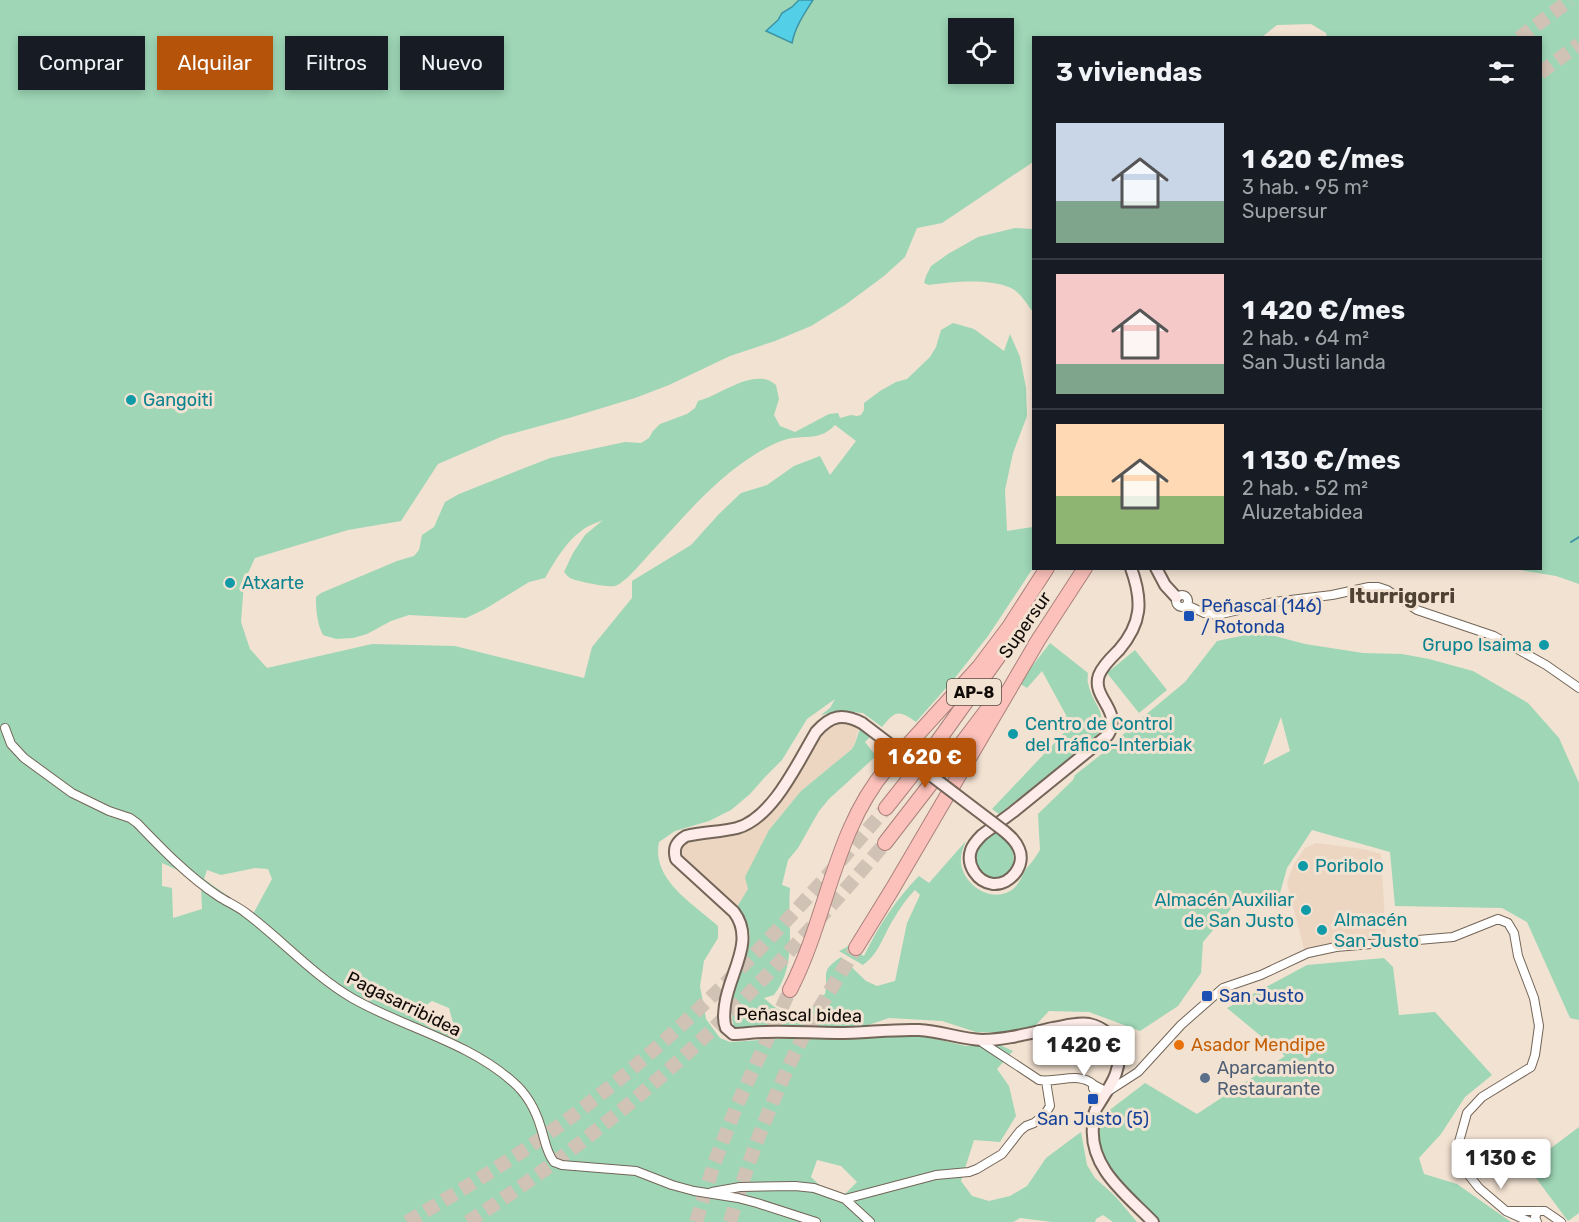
<!DOCTYPE html>
<html lang="es">
<meta charset="utf-8">
<style>
body{margin:0;font-family:Rubik,sans-serif;background:#242831;color:#f1f3f6;height:100vh;display:flex;flex-direction:column;font-size:22px;white-space:nowrap}
*{box-sizing:border-box;margin:0}
p{font-size:20px;color:#9ea1a6}
.icon{flex:none;width:33px;height:33px;fill:none;stroke:currentColor;stroke-width:2;stroke-linecap:round;stroke-linejoin:round}
.map{position:relative;flex:1;overflow:hidden}
.sheet{position:absolute;left:1032px;top:36px;width:510px;height:534px;display:flex;flex-direction:column;background:#171b24;border-radius:0px;box-shadow:0 3px 9px #0003}
.sheet>*{flex:none}
.banner{position:absolute;left:18px;top:36px;width:570px;height:54px;display:flex;gap:12px}
.buttons{position:absolute;left:948px;top:18px;display:grid;gap:12px}
.buttons a{display:grid;place-items:center;width:66px;height:66px;border-radius:0px;background:#171b24;box-shadow:0 3px 9px #0003;font-size:30px}
.price{position:absolute;translate:-50% -51px;padding:0 14px;border-radius:6px;background:#fff;color:#222;font-size:20px;line-height:39px;filter:drop-shadow(0 2px 3px #0008)}
.price::after{content:'';position:absolute;left:50%;top:36px;width:18px;height:14px;margin-left:-9px;background:inherit;clip-path:polygon(0 0,100% 0,50% 100%)}
.price.current{background:#b45309;color:#fff}
ul{padding:0;list-style:none}
li{display:flex;align-items:center;gap:18px;height:150px;padding:0 24px}
li+li{border-top:2px solid #363941}
li span{display:grid;place-items:center;flex:none;width:168px;height:120px;border-radius:0px;color:#555}
li>.icon{margin-inline-start:auto}
span .icon{width:72px;height:72px;fill:#fffc;stroke-width:1}
li b{font-size:26px}
h2{display:flex;justify-content:space-between;align-items:center;height:72px;padding:0 24px;font-size:26px}
.chip{padding:0 21px;border-radius:0px;background:#171b24;box-shadow:0 3px 9px #0003;font-size:21px;line-height:54px}
.chip.current{background:#b45309;color:#fff}
.map>svg:first-child{display:block}
</style>
<div class="map">
<svg width="1579" height="1222" viewBox="0 0 1579 1222">
<rect width="100%" height="100%" fill="#f2e2d2"/>
<path fill="#ecd6c1" d="M845 722 850 723 861 727 857 733 855 743 852 749 801 791 769 830 748 889 737 907 691 867 683 857 682 847 684 844 688 841 724 837 755 826 774 807 818 738 827 728Z
M1316 843 1363 849 1381 854 1386 938 1304 949 1287 883 1294 864 1305 848Z"/>
<path fill="#9ed6b6" fill-rule="evenodd" d="M0 0H1579V584L1556 576 1514 569 1540 568V38L1327 37 1326 33 1311 24 1277 25 1262 37 1034 38 1033 162 942 223 917 228 905 257 884 276 845 305 811 326 775 341 730 356 669 385 635 398 569 418 503 436 438 464 401 521 348 530 255 558 244 582 241 622 250 649 267 668 372 644 455 646 584 678 592 647 632 598V581L691 545 719 514 741 493 767 485 794 466 820 456 830 475 856 441 835 425C819 442 804 434 784 440 767 445 743 462 729 473 703 494 677 524 655 548 645 558 627 582 615 586 610 588 575 581 570 578 569 578 565 573 564 572L573 553 585 535 603 520C596 523 587 526 581 531 565 543 555 561 545 578L529 582 485 609 466 618 409 615 391 621 367 634 353 638 336 639 323 635C317 623 316 611 316 597L321 593 397 561 414 556 419 550 422 535 434 527 445 502 459 494 550 458 625 442 641 443 649 438 653 431 660 424 687 414 695 408 698 401C718 396 746 373 768 380 771 381 773 383 776 385L779 399 774 415 780 426 795 432 829 414 838 413 840 418 851 415 857 416 861 415 864 410V403L880 391 896 382 907 379 930 357 936 347 941 330 953 323 974 329 1004 351 1010 334 1020 357 1026 388 1027 416 1013 453 1005 490 1007 531 1033 527V568L988 636 954 679 916 722C898 709 895 711 882 727L863 713 842 711 821 715 830 708 835 699 807 719 782 760 765 777 750 794 731 810 709 821 675 831 659 842C651 880 694 904 718 926V938L704 961 700 986 706 1019 720 1038 730 1042 777 1039 923 1036 966 1046 998 1044 1013 1051 997 1069 1009 1086 1016 1116 1000 1142 974 1140 961 1181 972 1196 989 1201 1010 1196 1027 1186 1046 1158 1081 1132 1087 1165 1095 1178 1115 1196 1137 1222H1113L1103 1215 1096 1219 1095 1222H1052L1020 1218 1013 1222H0ZM958 28H1004V74H958ZM162 863 182 872 201 886 202 909 173 918 172 888 162 886ZM255 868 268 869 272 879 253 914 204 879 207 870 221 875ZM432 1001 449 1008 454 1026C438 1033 433 1031 420 1020L425 1006ZM817 1160 841 1166 857 1182 837 1202 811 1177Z
M1015 228 1033 229V312C1027 304 1020 292 1011 288 988 278 952 282 929 285L924 283 926 276 931 266 948 254 978 237Z
M1260 632 1305 644 1363 653 1402 654 1429 659 1473 671 1528 703 1559 738 1579 783V1020L1570 1018 1527 922 1502 908 1395 906 1390 852 1312 830 1287 868 1280 893 1236 903 1203 942 1201 973 1178 1006 1140 1031 1089 1012 1049 1011 1033 1028 1011 1033 976 1032 942 1021 889 1018 862 1027 735 1030C725 1004 742 966 750 941 750 928 747 916 737 907L748 889 745 877 769 830 801 791 852 749C857 742 857 734 861 727L870 737 865 742 876 756 829 799 819 811 798 848 788 860 782 885 790 888C787 925 798 964 774 995L764 998C779 1012 790 1017 811 1018 812 1008 814 999 825 994 829 973 819 972 841 957L866 981 877 986 895 981 907 923 920 895 915 890C905 900 897 913 890 925 882 940 877 955 863 965L839 951 845 948 851 944V949L864 956C878 927 896 899 919 876L929 883 966 841C963 848 960 855 961 863 963 884 990 903 1010 891 1019 886 1021 877 1026 869 1031 863 1036 857 1040 850L1038 814 1073 780 1075 775 1103 753 1137 722 1185 682 1217 641ZM1281 717 1290 751 1263 765Z
M1050 643 1088 673C1088 676 1087 680 1088 683 1092 706 1113 715 1094 739L999 814 992 809 1063 734 1068 725 1066 715 1042 671 1027 688 1019 683Z
M1135 650 1167 690 1139 713 1107 673Z
M998 831C1011 843 1019 856 1009 873 974 893 959 848 998 831Z
M1384 958 1393 967 1399 1015 1435 1012 1492 1075 1465 1097 1441 1134 1419 1158 1424 1174 1457 1184 1511 1222H1158C1129 1191 1094 1166 1098 1119L1145 1083 1197 1114 1285 1056 1227 1008 1307 965Z
M1579 1127V1213L1568 1221 1527 1166Z"/>
<path fill="#53cfe7" stroke="#3f94a4" stroke-width="1.5" d="M799 0H813C804 14 795 27 792 43L766 31 778 20 782 13 792 7Z"/>
<g fill="none" stroke-linecap="round" stroke-linejoin="round">
<path stroke="#3f94a4" stroke-width="2" d="M1571 542 1579 537"/>
<path stroke="#d0c2b4" stroke-width="14" stroke-dasharray="14 7" stroke-linecap="butt" d="M1519 38 1570 0
M1540 73 1579 44
M407 1222C465 1188 522 1154 575 1114 692 1026 792 919 886 808
M468 1222C511 1194 554 1164 594 1132 702 1048 797 948 885 843
M696 1222 714 1164 737 1105 790 990
M730 1222C747 1164 768 1109 794 1055 812 1018 835 983 856 948"/>
<g stroke="#736557" stroke-width="10">
<path id="street" d="M1176 601a6 6 0 1 1 12 0a6 6 0 1 1-12 0Z
M1187 605 1204 613 1217 615 1274 602 1332 595 1369 587H1378L1387 590 1417 610 1494 636 1546 665 1579 688
M5 728 11 744 24 758 72 793 109 811 130 818 137 823C162 849 188 876 218 896 227 902 237 906 246 913 282 940 313 975 352 998 404 1028 467 1041 513 1082 527 1094 536 1111 541 1128 545 1140 546 1152 554 1162L562 1165 636 1171 672 1185 694 1191 738 1198 757 1203 816 1222
M981 1040 983 1043 1039 1080C1058 1083 1079 1071 1094 1085
M1100 1102 1093 1088 1094 1085 1107 1092 1138 1072 1181 1025 1223 988 1261 975 1308 953 1336 947 1453 937 1498 919 1508 923 1514 933 1518 956 1534 998 1539 1026 1535 1055 1531 1067 1482 1097 1467 1113 1457 1149 1460 1164 1479 1188 1506 1211 1530 1222
M712 1192 740 1187 795 1186 814 1188 845 1199 870 1222
M845 1199 936 1175 969 1172 977 1169 1002 1154 1020 1131 1026 1126 1034 1123 1045 1114 1050 1106 1046 1081
M1508 1211H1545L1561 1222
M1537 1222 1535 1217 1538 1211"/>
</g>
<g stroke="#736557" stroke-width="14">
<path id="secondary" d="M1156 568 1165 585 1176 597
M862 723C843 713 831 715 816 732 798 762 773 818 737 828 721 832 703 832 686 836 676 842 673 848 676 859L734 912C756 941 729 973 725 1005 724 1013 723 1021 726 1028L733 1034C743 1034 754 1032 765 1032 789 1031 813 1033 837 1033 864 1033 892 1029 919 1030 940 1031 961 1039 982 1040 1006 1040 1030 1033 1053 1028 1065 1026 1078 1022 1089 1024 1103 1027 1115 1037 1118 1050 1122 1072 1109 1087 1099 1104 1094 1110 1093 1118 1093 1126 1089 1168 1127 1195 1153 1222
M1004 831C1010 836 1016 841 1019 849 1026 865 1011 885 993 884 977 882 966 865 971 850 973 844 978 839 982 835L1013 812 1108 735C1123 710 1091 698 1099 675 1103 665 1112 657 1119 650 1142 623 1143 601 1131 568"/>
</g>
<g stroke="#a9817b" stroke-width="16">
<path id="highway" d="M1035 645 1085 568
M886 808 928 755 1006 646
M885 843 943 768 999 694
M856 948 893 888 1040 637
M790 990C827 919 834 830 887 768L979 667 1009 627 1047 568"/>
</g>
<use href="#street" stroke="#fff" stroke-width="8"/>
<use href="#secondary" stroke="#feecea" stroke-width="10"/>
<use href="#highway" stroke="#fcc1ba" stroke-width="14"/>
<g stroke="#736557" stroke-width="14" stroke-linecap="butt">
<path id="secondary-bridge" d="M862 723 1004 831"/>
</g>
<use href="#secondary-bridge" stroke="#feecea" stroke-width="10"/>
</g>
<g fill="#0f9aa8" stroke="#f2e2d2" stroke-width="2">
<circle cx="131" cy="400" r="6"/>
<circle cx="230" cy="583" r="6"/>
<circle cx="1544" cy="645" r="6"/>
<circle cx="1013" cy="734" r="6"/>
<circle cx="1303" cy="866" r="6"/>
<circle cx="1306" cy="910" r="6"/>
<circle cx="1322" cy="930" r="6"/>
</g>
<g fill="#1a4fb4" stroke="#f2e2d2" stroke-width="2">
<rect x="1183" y="610" width="12" height="12" rx="3"/>
<rect x="1201" y="990" width="12" height="12" rx="3"/>
<rect x="1087" y="1093" width="12" height="12" rx="3"/>
</g>
<circle fill="#e8710a" stroke="#f2e2d2" stroke-width="2" cx="1179" cy="1045" r="6"/>
<circle fill="#5c6f8a" stroke="#f2e2d2" stroke-width="2" cx="1205" cy="1078" r="6"/>
<g text-anchor="middle" stroke-width="6" stroke-linejoin="round" paint-order="stroke">
<rect fill="#f2e2d2" stroke="#544c44" stroke-width="1.5" x="947" y="679" width="54" height="26" rx="4.5"/>
<g font-size="16" font-weight="bold" fill="#100b07">
<text x="974" y="698">AP-8</text>
</g>
<g font-size="18" fill="#0d838f" stroke="#f2e2d2" text-anchor="start">
<text x="143" y="406">Gangoiti</text>
<text x="242" y="589">Atxarte</text>
<text x="1532" y="651" text-anchor="end">Grupo Isaima</text>
<text x="1025" y="730">Centro de Control<tspan x="1025" dy="21">del Tráfico-Interbiak</tspan></text>
<text x="1315" y="872">Poribolo</text>
<text x="1294" y="906" text-anchor="end">Almacén Auxiliar<tspan x="1294" dy="21">de San Justo</tspan></text>
<text x="1334" y="926">Almacén<tspan x="1334" dy="21">San Justo</tspan></text>
</g>
<g font-size="18" fill="#164399" stroke="#f2e2d2" text-anchor="start">
<text x="1201" y="612">Peñascal (146)<tspan x="1201" dy="21">/ Rotonda</tspan></text>
<text x="1219" y="1002">San Justo</text>
<text x="1093" y="1125" text-anchor="middle">San Justo (5)</text>
</g>
<g font-size="18" fill="#100b07" stroke="#f2e2d2">
<text transform="translate(1025 625) rotate(-55)" y="6">Supersur</text>
<text transform="translate(404 1004) rotate(26)" y="6">Pagasarribidea</text>
<text transform="translate(799 1015) rotate(1)" y="6">Peñascal bidea</text>
</g>
<g font-size="18" fill="#c56008" stroke="#f2e2d2" text-anchor="start">
<text x="1191" y="1051">Asador Mendipe</text>
</g>
<g font-size="18" fill="#4e5e75" stroke="#f2e2d2" text-anchor="start">
<text x="1217" y="1074">Aparcamiento<tspan x="1217" dy="21">Restaurante</tspan></text>
</g>
<g font-size="21" font-weight="bold" fill="#4f4235" stroke="#f2e2d2">
<text x="1402" y="603">Iturrigorri</text>
</g>
</g>
</svg>
<div class="buttons">
<a><svg class="icon" aria-label="locate" viewBox="0 0 24 24"><circle cx="12" cy="12" r="6"/><path d="M12 2v4M12 18v4M2 12h4M18 12h4"/></svg></a>
</div>
<b class="price current" style="left:925px;top:789px">1 620 €</b>
<b class="price" style="left:1084px;top:1077px">1 420 €</b>
<b class="price" style="left:1501px;top:1190px">1 130 €</b>
<div class="banner">
<a class="chip">Comprar</a>
<a class="chip current">Alquilar</a>
<a class="chip">Filtros</a>
<a class="chip">Nuevo</a>
</div>
<section class="sheet">
<h2>3 viviendas<svg class="icon" aria-label="filters" viewBox="0 0 24 24"><path d="M4 7h16M4 17h16"/><circle cx="9" cy="7" r="2"/><circle cx="15" cy="17" r="2"/></svg></h2>
<ul>
<li><span style="background:linear-gradient(#c9d6e8 65%,#7fa58c 0)"><svg class="icon" aria-label="home" viewBox="0 0 24 24"><path d="M3 11l9-7 9 7M6 9v11h12V9"/></svg></span><div><b>1 620 €/mes</b><p>3 hab. · 95 m²</p><p>Supersur</p></div></li>
<li><span style="background:linear-gradient(#f6c9c9 75%,#7fa58c 0)"><svg class="icon" aria-label="home" viewBox="0 0 24 24"><path d="M3 11l9-7 9 7M6 9v11h12V9"/></svg></span><div><b>1 420 €/mes</b><p>2 hab. · 64 m²</p><p>San Justi landa</p></div></li>
<li><span style="background:linear-gradient(#ffd9b3 60%,#8fb573 0)"><svg class="icon" aria-label="home" viewBox="0 0 24 24"><path d="M3 11l9-7 9 7M6 9v11h12V9"/></svg></span><div><b>1 130 €/mes</b><p>2 hab. · 52 m²</p><p>Aluzetabidea</p></div></li>
</ul>
</section>
</div>
